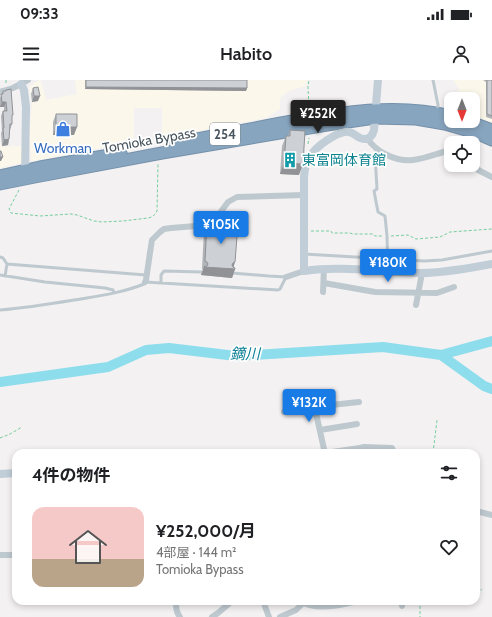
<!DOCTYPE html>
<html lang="ja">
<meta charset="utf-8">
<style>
body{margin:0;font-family:Cabin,"Noto Sans JP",sans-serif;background:#f6f6f6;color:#202124;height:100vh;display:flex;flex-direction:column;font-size:15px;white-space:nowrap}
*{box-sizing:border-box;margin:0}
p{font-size:13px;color:#757577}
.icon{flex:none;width:22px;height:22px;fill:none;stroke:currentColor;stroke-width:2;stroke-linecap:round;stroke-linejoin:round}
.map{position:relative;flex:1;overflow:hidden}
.sheet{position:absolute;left:12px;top:369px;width:468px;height:156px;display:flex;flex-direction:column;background:#fff;border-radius:12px;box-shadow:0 2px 6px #0003}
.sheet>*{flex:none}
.needle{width:26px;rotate:180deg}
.tools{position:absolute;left:444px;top:12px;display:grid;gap:8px}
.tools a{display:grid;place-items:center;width:36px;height:36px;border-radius:8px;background:#fff;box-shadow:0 2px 6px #0003;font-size:20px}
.price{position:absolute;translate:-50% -34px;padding:0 9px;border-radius:4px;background:#197be5;color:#fff;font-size:13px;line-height:26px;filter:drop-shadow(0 1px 2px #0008)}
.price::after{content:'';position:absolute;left:50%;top:24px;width:12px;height:9px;margin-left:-6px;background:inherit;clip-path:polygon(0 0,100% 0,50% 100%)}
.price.selected{background:#222;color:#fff}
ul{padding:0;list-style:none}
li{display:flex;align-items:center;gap:12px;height:100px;padding:0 20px}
li span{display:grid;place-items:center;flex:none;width:112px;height:80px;border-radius:12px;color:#555}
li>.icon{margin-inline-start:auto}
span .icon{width:48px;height:48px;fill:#fffc;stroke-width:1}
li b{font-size:17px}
h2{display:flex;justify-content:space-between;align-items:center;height:48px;padding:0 20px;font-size:17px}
.status{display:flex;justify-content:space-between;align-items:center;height:28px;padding:0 20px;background:#fff;direction:ltr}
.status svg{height:11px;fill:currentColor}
header{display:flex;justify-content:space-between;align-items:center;height:52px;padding:0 20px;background:#fff;font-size:18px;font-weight:600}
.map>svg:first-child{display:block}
</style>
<div class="status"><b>09:33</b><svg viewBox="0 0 49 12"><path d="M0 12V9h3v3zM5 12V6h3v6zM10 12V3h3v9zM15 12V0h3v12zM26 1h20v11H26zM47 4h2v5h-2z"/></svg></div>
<header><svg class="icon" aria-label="menu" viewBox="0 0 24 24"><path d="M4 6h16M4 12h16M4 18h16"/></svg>Habito<svg class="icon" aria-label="person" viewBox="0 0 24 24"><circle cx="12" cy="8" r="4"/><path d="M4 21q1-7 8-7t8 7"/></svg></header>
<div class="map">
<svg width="492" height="537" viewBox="0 0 492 537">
<rect width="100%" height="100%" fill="#f3f1f1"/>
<path fill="#fcf7eb" d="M39 0H40L43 7 46 20 77 14 75 0H307L306 6 289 11 279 19 280 22V29L266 38 162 58V28H134V62L32 81 31 79 29 56 32 23 29 7Z
M453 0H492V43L473 36V19H456L455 12 460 10Z
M0 57 1 67 22 66V83L0 88Z"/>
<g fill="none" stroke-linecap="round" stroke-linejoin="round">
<path stroke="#8ddded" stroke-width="10" d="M441 275 484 306 492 309
M0 302 108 287 146 270 169 268 236 276 383 267 441 275 492 261"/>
<g stroke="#7490ab" stroke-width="13">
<path id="highway" d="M468 41 492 50
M176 63C211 56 246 50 281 43 337 33 395 22 451 36
M0 96 40 87 121 73
M0 104 35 97 162 73 327 45 375 38 416 39 445 44 476 53 492 60"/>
</g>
<path stroke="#77ce9f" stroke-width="1" stroke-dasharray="3 2" stroke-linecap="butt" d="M6 0V3
M309 29 308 6 309 0
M308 64 309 58
M19 110 9 129 11 133 40 136 71 134 77 135 94 141 102 142 123 141 148 138C153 137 155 135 157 131L158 83
M311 151H331L332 153H350L353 154H373L375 156H383
M391 156 408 155 416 159 440 157 450 152 492 149
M0 358 10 354 22 347
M400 370 408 373
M433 373 437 340
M476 508 482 510
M420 521V537"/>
<path stroke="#bec9cf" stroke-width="3" d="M433 0 438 25 437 32
M376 69 375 75 377 109 374 111 378 132 385 136 387 156 388 191
M304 174 424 181 442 180 492 171
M0 177 3 178 7 184 5 196
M7 184 146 195
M0 195 45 202 105 208 113 210 114 213
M161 203V195L164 191 202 192
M0 230C25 228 50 224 74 220 98 216 122 213 144 204L145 202 278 210 280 209 286 197 269 196 232 193"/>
<path stroke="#bec9cf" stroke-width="6" d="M0 12 13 8 28 0
M367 58C376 72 396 82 413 80 424 79 436 74 447 71L451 72
M472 85 480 91 492 97
M286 197 304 191
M145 202 146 200 151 166 152 160 160 152 164 149 171 148 196 146 209 143 217 137 228 122 237 117 304 115
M324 203 375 212 437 213 454 207
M323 212 324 189
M416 225 422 193
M315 329 322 326 359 322
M284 332 311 324 315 329 324 369 323 373
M320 350 357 344
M325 373 360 368
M360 373V368L364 367 392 368 394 372V373
M476 431 492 435
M0 475H16
M176 521C176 527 176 532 180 537
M263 521 269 537
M301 521C314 531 342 525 357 521
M401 521 402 526
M212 537 218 533 232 521
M280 537 296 530 303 523"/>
<path stroke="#c1cdd7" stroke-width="8" d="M378 0 374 50C373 54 371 58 366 59 359 60 355 53 349 52 344 51 338 54 334 56 316 66 305 77 304 97V191C344 185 382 193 422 193 445 193 469 188 492 184
M21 4 24 10 26 27 25 96
M0 394 16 393"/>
<use href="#highway" stroke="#88a5bf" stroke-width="11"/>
</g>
<path fill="#b0b3b7" d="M85 0H247V8L246 11 85 9Z
M483 0H492V39L486 37V2Z
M33 8 38 21 32 22 31 14Z
M6 10 12 38V44L10 50 8 65 2 66 1 53 2 51 1 36 3 31H4V27H0V18L3 11H5Z
M56 34 74 55H53V42Z
M290 50 299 95 280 94 282 66 286 56H288Z
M207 142 235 189 232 198 201 195 203 190 202 189 204 150Z"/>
<path fill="#909295" d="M86 7 247 8 246 11 85 9Z
M34 16H40L38 21 32 22Z
M2 22H6L4 27H0Z
M56 47H77L74 55H53Z
M9 59 8 65 2 66 4 60Z
M0 77H3L1 81H0Z
M284 83 303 84 299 95 280 94Z
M235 182 233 189H235L232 198 201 195 204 187Z"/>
<path fill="#cdd0d5" stroke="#909295" d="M86 0H247V8L86 7Z
M487 0H492V36L487 34Z
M38 7 40 16H34L33 8Z
M11 9 13 35H12V44H10L9 59 4 60 3 48H4L3 31H7L6 22H2L1 14H3V11H6V10Z
M56 34H77V47H56Z
M290 50 305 51 303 84 284 83 286 56H290Z
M0 71H1L3 77H0Z
M207 142 238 144 235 182 233 183 232 185 233 187 235 188V189L204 187 207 186 208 184 207 182 205 181Z"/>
<defs>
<g id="shop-bare" transform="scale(1.2)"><path d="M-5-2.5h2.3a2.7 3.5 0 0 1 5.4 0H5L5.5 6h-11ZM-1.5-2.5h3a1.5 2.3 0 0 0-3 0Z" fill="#3f7fe0" stroke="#fff" stroke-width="2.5" paint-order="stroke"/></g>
<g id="building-bare" transform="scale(1.2)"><path d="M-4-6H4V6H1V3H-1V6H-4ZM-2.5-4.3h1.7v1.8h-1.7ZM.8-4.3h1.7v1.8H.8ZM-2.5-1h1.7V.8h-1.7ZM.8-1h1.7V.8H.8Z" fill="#0f9aa8" stroke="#fff" stroke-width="2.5" paint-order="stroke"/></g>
</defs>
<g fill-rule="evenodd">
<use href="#shop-bare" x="63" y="49"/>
<use href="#building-bare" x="290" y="80"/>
</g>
<g text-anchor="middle" stroke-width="3.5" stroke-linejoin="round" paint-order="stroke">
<rect fill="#fff" stroke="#7f888e" stroke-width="1" x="210" y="43" width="30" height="22" rx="3"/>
<g font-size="13" font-weight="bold" fill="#48555e">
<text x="225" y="59">254</text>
</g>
<g font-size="14" fill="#48555e" stroke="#fff">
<text transform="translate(149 60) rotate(-10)" y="5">Tomioka Bypass</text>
</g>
<g font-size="14" fill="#366cbe" stroke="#fff">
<text x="63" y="73">Workman</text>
</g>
<g font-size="14" fill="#0d838f" stroke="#fff" text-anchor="start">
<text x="302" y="85">東富岡体育館</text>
</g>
<g font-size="15" font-style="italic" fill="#0d8096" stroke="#fff">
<text x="245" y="279">鏑川</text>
</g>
</g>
</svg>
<div class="tools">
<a><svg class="needle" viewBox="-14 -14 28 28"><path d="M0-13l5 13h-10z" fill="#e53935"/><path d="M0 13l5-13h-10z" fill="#757577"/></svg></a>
<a><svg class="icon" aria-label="locate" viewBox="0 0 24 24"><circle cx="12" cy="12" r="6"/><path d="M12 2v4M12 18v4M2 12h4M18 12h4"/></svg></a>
</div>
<b class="price selected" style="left:318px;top:54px">¥252K</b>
<b class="price" style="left:221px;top:165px">¥105K</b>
<b class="price" style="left:388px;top:203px">¥180K</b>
<b class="price" style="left:309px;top:343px">¥132K</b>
<section class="sheet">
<h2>4件の物件<svg class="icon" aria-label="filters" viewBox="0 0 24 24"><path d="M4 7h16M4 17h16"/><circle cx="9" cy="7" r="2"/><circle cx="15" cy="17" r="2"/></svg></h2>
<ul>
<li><span style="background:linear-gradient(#f6c9c9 65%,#b9a48a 0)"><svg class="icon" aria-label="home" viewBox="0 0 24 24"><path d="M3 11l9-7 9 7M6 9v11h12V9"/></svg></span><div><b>¥252,000/月</b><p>4部屋 · 144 m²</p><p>Tomioka Bypass</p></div><svg class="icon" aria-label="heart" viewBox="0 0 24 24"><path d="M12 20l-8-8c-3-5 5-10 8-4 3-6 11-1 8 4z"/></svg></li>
</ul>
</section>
</div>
